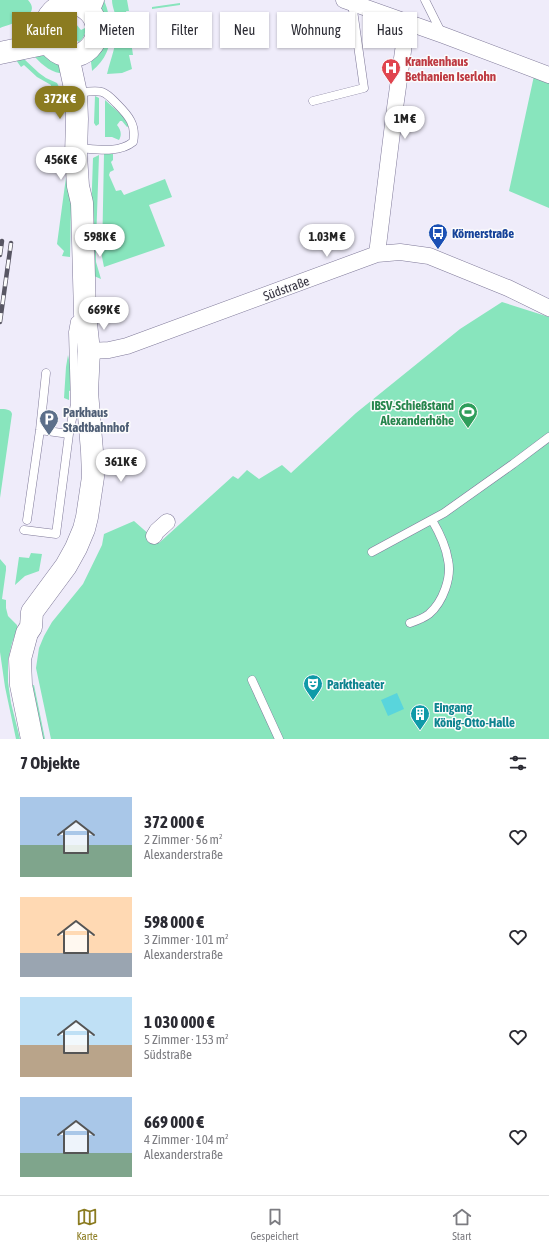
<!DOCTYPE html>
<html lang="de">
<meta charset="utf-8">
<style>
body{margin:0;font-family:"Asap Condensed",sans-serif;background:#f7f7f7;color:#2b2b33;height:100vh;display:flex;flex-direction:column;font-size:15px;white-space:nowrap}
*{box-sizing:border-box;margin:0}
p{font-size:13px;color:#7c7c81}
.icon{flex:none;width:22px;height:22px;fill:none;stroke:currentColor;stroke-width:2;stroke-linecap:round;stroke-linejoin:round}
.map{position:relative;height:739px;overflow:hidden}
.details{display:flex;flex-direction:column;background:#fff;flex:1}
.details>*{flex:none}
.banner{position:absolute;left:12px;top:12px;width:525px;height:36px;display:flex;gap:8px}
.price{position:absolute;translate:-50% -34px;padding:0 9px;border-radius:14px;background:#fff;color:#222;font-size:13px;line-height:26px;filter:drop-shadow(0 1px 2px #0008)}
.price::after{content:'';position:absolute;left:50%;top:24px;width:12px;height:9px;margin-left:-6px;background:inherit;clip-path:polygon(0 0,100% 0,50% 100%)}
.price.selected{background:#8b7b20;color:#fff}
ul{padding:0;list-style:none}
li{display:flex;align-items:center;gap:12px;height:100px;padding:0 20px}
li span{display:grid;place-items:center;flex:none;width:112px;height:80px;border-radius:0px;color:#555}
li>.icon{margin-inline-start:auto}
span .icon{width:48px;height:48px;fill:#fffc;stroke-width:1}
li b{font-size:17px}
h2{display:flex;justify-content:space-between;align-items:center;height:48px;padding:0 20px;font-size:17px}
.tag{padding:0 14px;border-radius:0px;background:#fff;box-shadow:0 1px 3px #0004;font-size:14px;line-height:36px}
.tag.selected{background:#8b7b20;color:#fff}
.menu{display:flex;justify-content:space-around;align-items:center;height:56px;border-top:1px solid #e1e1e2;background:#fff;font-size:11px;color:#7c7c81}
.menu a{display:grid;justify-items:center;gap:2px}
.menu .selected{color:#8b7b20}
.map>svg:first-child{display:block}
</style>
<div class="map">
<svg width="549" height="739" viewBox="0 0 549 739">
<rect width="100%" height="100%" fill="#efecfa"/>
<path fill="#88e5bd" d="M0 0H28C43 16 11 24 0 28Z
M104 0C114 25 115 53 92 71 92 68 91 64 91 61 92 51 100 45 102 34 104 21 97 12 104 0Z
M112 0H127L129 11H126L127 14 133 55H129L132 69 122 73 107 74C111 58 118 41 117 24 117 16 112 8 112 0Z
M180 3V5L152 9V7Z
M68 21 76 24 81 30 85 28C86 33 84 38 79 42L72 37 67 38 62 41 59 37C58 28 60 23 68 21Z
M47 52 60 63 65 74C52 73 43 66 34 56Z
M24 59 39 73 46 78 57 83 59 87V91L50 89 51 85 37 77 24 65 21 67 16 60Z
M537 62 549 67V208L509 191Z
M95 96 99 98V124L96 126 94 123Z
M105 100 124 117 129 126 127 127 122 121H120L117 125C121 130 122 135 119 140L112 137H105Z
M104 154H113V160L111 162 114 170 110 172 109 175 116 191 121 190 124 195 165 179 172 197 149 205 165 246 104 267 102 257Z
M69 155 72 158 70 257 62 256 64 251 57 244Z
M99 155 96 243V262L101 279 94 276 91 216 93 158Z
M502 302 549 317V739H51L36 668 39 648 44 636 52 622 83 584 102 545 104 534 134 521 159 543 233 476 238 479 247 470 259 479 282 465 291 473 356 413 460 329Z
M68 355 72 374V390L69 391V400L64 398 66 367Z
M0 409C5 409 11 409 12 414L0 498Z
M31 553 42 554 39 571 25 576 15 585 19 557 29 558Z
M0 559 6 566V570L2 599 6 600V608L8 616 17 625V629L12 643 8 660V682L11 703 20 739H16L5 687 0 652Z
M34 685 45 739H41L30 686Z"/>
<path fill="#59d5dc" d="M397 693 404 709 388 716 381 700Z"/>
<g fill="none" stroke-linecap="round" stroke-linejoin="round">
<g stroke="#7f7999" stroke-width="9">
<path id="lane" d="M425 0 442 34
M313 101 364 88 352 3
M77 148C95 149 118 154 133 142 137 125 128 115 117 104 113 100 108 94 102 92 95 90 85 92 77 93
M40 430 69 434
M27 520 40 430 46 373
M24 530 56 534 69 434 75 404 73 332 75 321 83 316
M372 552 444 513 513 464 549 437
M410 623C416 621 424 618 429 614 443 602 452 577 448 560 446 546 439 532 432 520
M252 680 279 739"/>
</g>
<g stroke="#7f7999" stroke-width="17">
<path id="street" d="M344 0 443 35 549 75
M77 4 79 0
M91 12 96 0
M377 254 395 108 407 23
M89 351 109 350 127 346 377 254 400 252 429 256 508 288 549 308
M154 536 157 531 167 522"/>
</g>
<g stroke="#7f7999" stroke-width="23">
<path id="secondary" d="M45 30a26 26 0 1 1 52 0a26 26 0 1 1-52 0Z
M0 53 48 43
M32 739 21 685 20 659 27 633 31 627 32 612 66 566 76 548 84 529 87 517 93 477 92 451 87 392 89 351 85 314 82 203 78 186 76 155 77 119 76 93 68 56"/>
</g>
<use href="#lane" stroke="#fff" stroke-width="8"/>
<use href="#street" stroke="#fff" stroke-width="16"/>
<use href="#secondary" stroke="#fff" stroke-width="22"/>
<g stroke="#585663" stroke-width="4.5">
<path id="rail" d="M0 255 2 241
M0 322 11 243"/>
</g>
<use href="#rail" stroke="#fcfcfc" stroke-width="3" stroke-dasharray="9" stroke-linecap="butt"/>
</g>
<defs>
<g id="hospital-pin" transform="scale(1)"><path d="M0 17L-7.5 6A9.5 9.5 0 1 1 7.5 6Z" fill="#e0444e" stroke="#fcfcfc"/><path d="M-5-5h3v3.5h4V-5h3V5h-3V1.5h-4V5h-3Z" fill="#fff"/></g>
<g id="bus-pin" transform="scale(1)"><path d="M0 17L-7.5 6A9.5 9.5 0 1 1 7.5 6Z" fill="#1a4fb4" stroke="#fcfcfc"/><path d="M-5-6H5V4H4V6H2V4H-2V6H-4V4H-5ZM-3.5-4V0h7V-4ZM-3.5 1.2v1.5H-2V1.2ZM2 1.2v1.5H3.5V1.2Z" fill="#fff"/></g>
<g id="stadium-pin" transform="scale(1)"><path d="M0 17L-7.5 6A9.5 9.5 0 1 1 7.5 6Z" fill="#2e9e5b" stroke="#fcfcfc"/><path d="M0-5a6.5 5 0 1 0 0 10a6.5 5 0 1 0 0-10ZM-3.5-1.8h7v3.6h-7Z" fill="#fff"/></g>
<g id="parking-pin" transform="scale(1)"><path d="M0 17L-7.5 6A9.5 9.5 0 1 1 7.5 6Z" fill="#5c6f8a" stroke="#fcfcfc"/><path d="M-3.5-5.5H1a3.5 3.5 0 0 1 0 7H-1V5.5H-3.5ZM-1-3.4V-.6H.8a1.4 1.4 0 0 0 0-2.8Z" fill="#fff"/></g>
<g id="theatre-pin" transform="scale(1)"><path d="M0 17L-7.5 6A9.5 9.5 0 1 1 7.5 6Z" fill="#0f9aa8" stroke="#fcfcfc"/><path d="M-5-5.5Q0-4 5-5.5V0Q5 5 0 6Q-5 5-5 0ZM-3.3-2.5H-1v1.5H-3.3ZM1-2.5H3.3v1.5H1ZM-2.8 1Q0 5.5 2.8 1Z" fill="#fff"/></g>
<g id="building-pin" transform="scale(1)"><path d="M0 17L-7.5 6A9.5 9.5 0 1 1 7.5 6Z" fill="#0f9aa8" stroke="#fcfcfc"/><path d="M-4-6H4V6H1V3H-1V6H-4ZM-2.5-4.3h1.7v1.8h-1.7ZM.8-4.3h1.7v1.8H.8ZM-2.5-1h1.7V.8h-1.7ZM.8-1h1.7V.8H.8Z" fill="#fff"/></g>
</defs>
<g fill-rule="evenodd">
<use href="#hospital-pin" x="391" y="68"/>
<use href="#bus-pin" x="438" y="233"/>
<use href="#stadium-pin" x="468" y="412"/>
<use href="#parking-pin" x="49" y="419"/>
<use href="#theatre-pin" x="313" y="684"/>
<use href="#building-pin" x="420" y="714"/>
</g>
<g text-anchor="middle" stroke-width="3" stroke-linejoin="round" paint-order="stroke">
<g font-size="13" font-weight="bold" fill="#be3a42" stroke="#fcfcfc" text-anchor="start">
<text x="405" y="66">Krankenhaus<tspan x="405" dy="15">Bethanien Iserlohn</tspan></text>
</g>
<g font-size="13" font-weight="bold" fill="#164399" stroke="#fcfcfc" text-anchor="start">
<text x="452" y="238">Körnerstraße</text>
</g>
<g font-size="13" fill="#353340" stroke="#fcfcfc">
<text transform="translate(286 288) rotate(-20)" y="5">Südstraße</text>
</g>
<g font-size="13" font-weight="bold" fill="#27864d" stroke="#fcfcfc" text-anchor="end">
<text x="454" y="410">IBSV-Schießstand<tspan x="454" dy="15">Alexanderhöhe</tspan></text>
</g>
<g font-size="13" font-weight="bold" fill="#4e5e75" stroke="#fcfcfc" text-anchor="start">
<text x="63" y="417">Parkhaus<tspan x="63" dy="15">Stadtbahnhof</tspan></text>
</g>
<g font-size="13" font-weight="bold" fill="#0d838f" stroke="#fcfcfc" text-anchor="start">
<text x="327" y="689">Parktheater</text>
<text x="434" y="712">Eingang<tspan x="434" dy="15">König-Otto-Halle</tspan></text>
</g>
</g>
</svg>
<b class="price selected" style="left:60px;top:120px">372K €</b>
<b class="price" style="left:405px;top:140px">1M €</b>
<b class="price" style="left:61px;top:181px">456K €</b>
<b class="price" style="left:100px;top:258px">598K €</b>
<b class="price" style="left:327px;top:258px">1.03M €</b>
<b class="price" style="left:104px;top:331px">669K €</b>
<b class="price" style="left:121px;top:483px">361K €</b>
<div class="banner">
<a class="tag selected">Kaufen</a>
<a class="tag">Mieten</a>
<a class="tag">Filter</a>
<a class="tag">Neu</a>
<a class="tag">Wohnung</a>
<a class="tag">Haus</a>
</div>
</div>
<section class="details">
<h2>7 Objekte<svg class="icon" aria-label="filters" viewBox="0 0 24 24"><path d="M4 7h16M4 17h16"/><circle cx="9" cy="7" r="2"/><circle cx="15" cy="17" r="2"/></svg></h2>
<ul>
<li><span style="background:linear-gradient(#a9c7e8 60%,#7fa58c 0)"><svg class="icon" aria-label="home" viewBox="0 0 24 24"><path d="M3 11l9-7 9 7M6 9v11h12V9"/></svg></span><div><b>372 000 €</b><p>2 Zimmer · 56 m²</p><p>Alexanderstraße</p></div><svg class="icon" aria-label="heart" viewBox="0 0 24 24"><path d="M12 20l-8-8c-3-5 5-10 8-4 3-6 11-1 8 4z"/></svg></li>
<li><span style="background:linear-gradient(#ffd9b3 70%,#9aa5b1 0)"><svg class="icon" aria-label="home" viewBox="0 0 24 24"><path d="M3 11l9-7 9 7M6 9v11h12V9"/></svg></span><div><b>598 000 €</b><p>3 Zimmer · 101 m²</p><p>Alexanderstraße</p></div><svg class="icon" aria-label="heart" viewBox="0 0 24 24"><path d="M12 20l-8-8c-3-5 5-10 8-4 3-6 11-1 8 4z"/></svg></li>
<li><span style="background:linear-gradient(#bfe0f5 60%,#b9a48a 0)"><svg class="icon" aria-label="home" viewBox="0 0 24 24"><path d="M3 11l9-7 9 7M6 9v11h12V9"/></svg></span><div><b>1 030 000 €</b><p>5 Zimmer · 153 m²</p><p>Südstraße</p></div><svg class="icon" aria-label="heart" viewBox="0 0 24 24"><path d="M12 20l-8-8c-3-5 5-10 8-4 3-6 11-1 8 4z"/></svg></li>
<li><span style="background:linear-gradient(#a9c7e8 70%,#7fa58c 0)"><svg class="icon" aria-label="home" viewBox="0 0 24 24"><path d="M3 11l9-7 9 7M6 9v11h12V9"/></svg></span><div><b>669 000 €</b><p>4 Zimmer · 104 m²</p><p>Alexanderstraße</p></div><svg class="icon" aria-label="heart" viewBox="0 0 24 24"><path d="M12 20l-8-8c-3-5 5-10 8-4 3-6 11-1 8 4z"/></svg></li>
</ul>
</section>
<nav class="menu">
<a class="selected"><svg class="icon" aria-label="map" viewBox="0 0 24 24"><path d="M3 6l6-2 6 2 6-2v14l-6 2-6-2-6 2zM9 4v14M15 6v14"/></svg>Karte</a>
<a><svg class="icon" aria-label="saved" viewBox="0 0 24 24"><path d="M7 4h10v16l-5-4-5 4z"/></svg>Gespeichert</a>
<a><svg class="icon" aria-label="home" viewBox="0 0 24 24"><path d="M3 11l9-7 9 7M6 9v11h12V9"/></svg>Start</a>
</nav>
